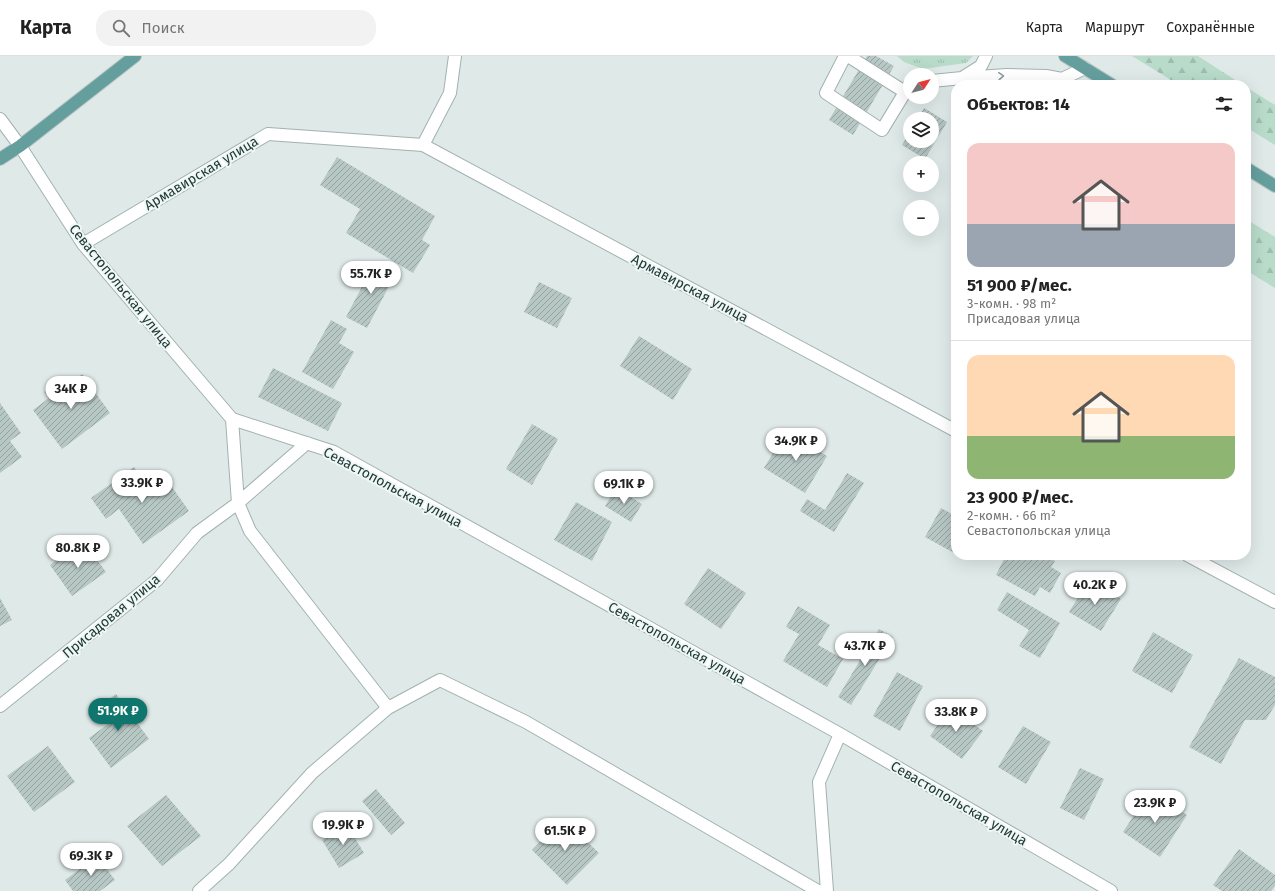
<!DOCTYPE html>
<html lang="ru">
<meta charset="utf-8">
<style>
body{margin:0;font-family:"Fira Sans",sans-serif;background:#f2f2f2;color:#222;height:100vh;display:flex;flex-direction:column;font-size:15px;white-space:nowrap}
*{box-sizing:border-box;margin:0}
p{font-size:13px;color:#767676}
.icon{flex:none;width:22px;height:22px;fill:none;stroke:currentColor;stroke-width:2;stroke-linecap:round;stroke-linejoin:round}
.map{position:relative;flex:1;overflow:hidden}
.panel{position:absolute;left:951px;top:24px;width:300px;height:480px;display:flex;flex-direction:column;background:#fff;border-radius:16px;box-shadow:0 4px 16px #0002}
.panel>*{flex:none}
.needle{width:26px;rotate:54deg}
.fabs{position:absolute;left:903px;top:12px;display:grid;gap:8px}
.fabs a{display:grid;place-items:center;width:36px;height:36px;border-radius:50%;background:#fff;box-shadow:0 4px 16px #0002;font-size:20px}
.price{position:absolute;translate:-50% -34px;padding:0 9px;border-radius:14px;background:#fff;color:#222;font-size:13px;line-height:26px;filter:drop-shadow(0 1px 2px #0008)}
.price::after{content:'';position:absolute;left:50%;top:24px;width:12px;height:9px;margin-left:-6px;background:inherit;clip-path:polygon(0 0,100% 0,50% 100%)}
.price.on{background:#0f766e;color:#fff}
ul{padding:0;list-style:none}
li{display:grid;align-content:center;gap:8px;height:212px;padding:0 16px}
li+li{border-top:1px solid #e0e0e0}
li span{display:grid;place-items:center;height:124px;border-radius:12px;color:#555}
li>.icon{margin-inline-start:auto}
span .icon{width:72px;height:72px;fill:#fffc;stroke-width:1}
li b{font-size:17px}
h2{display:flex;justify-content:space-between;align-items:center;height:48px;padding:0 16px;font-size:17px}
header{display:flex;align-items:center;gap:24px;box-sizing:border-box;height:56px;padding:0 20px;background:#fff;border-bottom:1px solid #e0e0e0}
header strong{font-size:19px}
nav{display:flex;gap:22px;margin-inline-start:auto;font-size:14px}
.search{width:280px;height:36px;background:#f2f2f2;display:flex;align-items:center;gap:10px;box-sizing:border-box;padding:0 14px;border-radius:16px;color:#767676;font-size:15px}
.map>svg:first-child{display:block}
</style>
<header>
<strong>Карта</strong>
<div class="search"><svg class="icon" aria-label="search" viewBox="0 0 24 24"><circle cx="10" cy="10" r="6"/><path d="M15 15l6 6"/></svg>Поиск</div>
<nav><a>Карта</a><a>Маршрут</a><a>Сохранённые</a></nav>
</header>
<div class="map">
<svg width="1275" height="835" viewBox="0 0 1275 835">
<defs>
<pattern id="grass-tufts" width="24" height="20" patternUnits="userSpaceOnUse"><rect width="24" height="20" fill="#b8dbca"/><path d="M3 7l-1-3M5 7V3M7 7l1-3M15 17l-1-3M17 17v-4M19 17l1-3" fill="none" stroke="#9ebdae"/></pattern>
<pattern id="forest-firs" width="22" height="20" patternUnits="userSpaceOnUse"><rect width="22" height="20" fill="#b8dbca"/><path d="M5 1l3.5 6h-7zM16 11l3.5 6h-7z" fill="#9ebdae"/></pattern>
<pattern id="building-hatch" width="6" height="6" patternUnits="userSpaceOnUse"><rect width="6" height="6" fill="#b7c7c4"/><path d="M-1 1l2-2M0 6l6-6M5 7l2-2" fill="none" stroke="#94a3a0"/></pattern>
</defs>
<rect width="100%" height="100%" fill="#dfeae8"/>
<path fill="url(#grass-tufts)" d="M897 0H973L966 7 923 13 904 6Z"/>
<path fill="url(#forest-firs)" d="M1132 0H1198L1243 29H1179Z
M1246 31 1275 49V89L1246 71Z
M1246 163 1275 181V232L1246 214Z"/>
<path fill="url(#building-hatch)" d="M867 0H876L894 10 853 79 829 64Z
M924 52 947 66 925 103 902 89 910 76V85H932V63H918Z
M337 101 435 160 422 184 430 189 413 217 346 177 360 153 320 129Z
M375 206 396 217 367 272 346 261Z
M539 226 572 242 557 272 524 256Z
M331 264 347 273 339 287 354 296 333 333 302 316Z
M639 280 692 313 673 344 620 310Z
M273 312 342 347 328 375 258 341Z
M82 318 110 357 62 393 33 354 49 342 44 336 59 325 64 331Z
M0 347 21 377 10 385 22 401 0 417Z
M532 368 558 383 532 429 506 413Z
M786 375 827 400 805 437 764 412Z
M134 411 149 432 165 421 189 455 143 488 119 453 106 463 91 442Z
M847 417 864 427 834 476 800 455 807 443 825 454Z
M616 432 642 448 631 466 605 450Z
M576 446 612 466 592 505 554 484Z
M941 452 956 460V498L925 481Z
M83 485 106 516 72 540 50 509Z
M1006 499H1043L1055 505 1051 511 1061 517 1050 537 1040 531 1035 540 996 519Z
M708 512 746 537 721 573 684 548Z
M1089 524 1121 543 1101 575 1069 556Z
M1007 536 1060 567 1040 602 1019 590 1029 574 997 554Z
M0 542 12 564 0 570Z
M798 550 830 569 818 589 843 603 827 631 783 605 799 578 786 571Z
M879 573 893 581 851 649 838 641Z
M1153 576 1193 599 1172 637 1132 615Z
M1239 602 1275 621V649L1266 664H1245L1221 708 1189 691Z
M897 616 923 630 900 675 873 660Z
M116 638 149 683 111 712 89 682 108 668 96 652Z
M950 651 983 675 962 703 930 680Z
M1023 670 1051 686 1026 728 998 711Z
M48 690 75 726 34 756 7 720Z
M1080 712 1104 723 1084 764 1060 752Z
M376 733 405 767 391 779 362 745Z
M1150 735 1187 759 1160 801 1123 776Z
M166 739 201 780 162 810 127 770Z
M563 763 599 797 567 829 532 794Z
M347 769 364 797 339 812 322 784Z
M1239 793 1275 819V830L1271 835H1222L1213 829Z
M97 800 115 824 100 835H73L65 824Z"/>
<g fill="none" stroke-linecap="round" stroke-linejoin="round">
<g stroke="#a2b1b0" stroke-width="14">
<path id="minor" d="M455 0 450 37 423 89 956 375
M845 0 826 37 882 74 910 28
M848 0 905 36
M962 22 1007 19 1046 20 1062 23 1085 12
M932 25 962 22 981 10 986 0
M0 63 20 90 83 188 232 363 334 396 840 678 1111 835
M83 188 268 78 423 89
M232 363 238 447 250 475 388 652 440 624 526 666 818 835
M1187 499 1275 546
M0 650 157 524 197 477 238 447 307 387
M199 835 229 808 312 717 388 652
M827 835 819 726 840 678"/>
</g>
<g stroke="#bcc4c4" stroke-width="14">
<path id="major" d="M1065 0 1112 29
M0 103 20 90 135 0
M1246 112 1275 130"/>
</g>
<use href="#minor" stroke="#fff" stroke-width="12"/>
<use href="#major" stroke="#649f9e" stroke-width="12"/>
</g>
<defs><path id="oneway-chevron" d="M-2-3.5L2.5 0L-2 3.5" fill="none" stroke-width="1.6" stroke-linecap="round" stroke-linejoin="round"/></defs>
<use stroke="#909c9c" href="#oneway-chevron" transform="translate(1001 20) rotate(-4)"/>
<g text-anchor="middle" stroke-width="4" stroke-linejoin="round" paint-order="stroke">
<g font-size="14" fill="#203939" stroke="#eff7f5">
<text transform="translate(201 117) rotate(-31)" y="5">Армавирская улица</text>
<text transform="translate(121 230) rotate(51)" y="5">Севастопольская улица</text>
<text transform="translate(690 232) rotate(28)" y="5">Армавирская улица</text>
<text transform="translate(393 431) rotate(28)" y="5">Севастопольская улица</text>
<text transform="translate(111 560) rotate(-40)" y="5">Присадовая улица</text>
<text transform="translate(677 587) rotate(29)" y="5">Севастопольская улица</text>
<text transform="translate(959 747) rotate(30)" y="5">Севастопольская улица</text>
</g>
</g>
</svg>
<div class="fabs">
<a><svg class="needle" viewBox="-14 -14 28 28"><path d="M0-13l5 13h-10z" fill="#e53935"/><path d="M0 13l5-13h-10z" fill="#767676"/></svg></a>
<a><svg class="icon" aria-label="layers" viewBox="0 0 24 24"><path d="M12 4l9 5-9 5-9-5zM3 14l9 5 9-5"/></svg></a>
<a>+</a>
<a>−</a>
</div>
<b class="price" style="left:371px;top:239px">55.7K ₽</b>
<b class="price" style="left:71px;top:354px">34K ₽</b>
<b class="price" style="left:796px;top:406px">34.9K ₽</b>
<b class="price" style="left:142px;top:448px">33.9K ₽</b>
<b class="price" style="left:624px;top:449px">69.1K ₽</b>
<b class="price" style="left:78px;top:513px">80.8K ₽</b>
<b class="price" style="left:1095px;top:550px">40.2K ₽</b>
<b class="price" style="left:865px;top:611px">43.7K ₽</b>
<b class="price on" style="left:118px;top:676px">51.9K ₽</b>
<b class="price" style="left:956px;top:677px">33.8K ₽</b>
<b class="price" style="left:1155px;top:768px">23.9K ₽</b>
<b class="price" style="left:343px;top:790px">19.9K ₽</b>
<b class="price" style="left:565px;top:796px">61.5K ₽</b>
<b class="price" style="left:91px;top:821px">69.3K ₽</b>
<section class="panel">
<h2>Объектов: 14<svg class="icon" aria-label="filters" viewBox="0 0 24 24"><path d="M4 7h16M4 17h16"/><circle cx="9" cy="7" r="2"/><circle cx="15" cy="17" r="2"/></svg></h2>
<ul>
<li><span style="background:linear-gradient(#f6c9c9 65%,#9aa5b1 0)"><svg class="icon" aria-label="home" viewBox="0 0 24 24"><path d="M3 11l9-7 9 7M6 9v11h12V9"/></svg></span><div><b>51 900 ₽/мес.</b><p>3-комн. · 98 m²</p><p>Присадовая улица</p></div></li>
<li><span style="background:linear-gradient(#ffd9b3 65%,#8fb573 0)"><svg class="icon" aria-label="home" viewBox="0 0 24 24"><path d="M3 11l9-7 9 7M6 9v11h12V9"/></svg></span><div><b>23 900 ₽/мес.</b><p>2-комн. · 66 m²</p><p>Севастопольская улица</p></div></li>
</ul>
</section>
</div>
